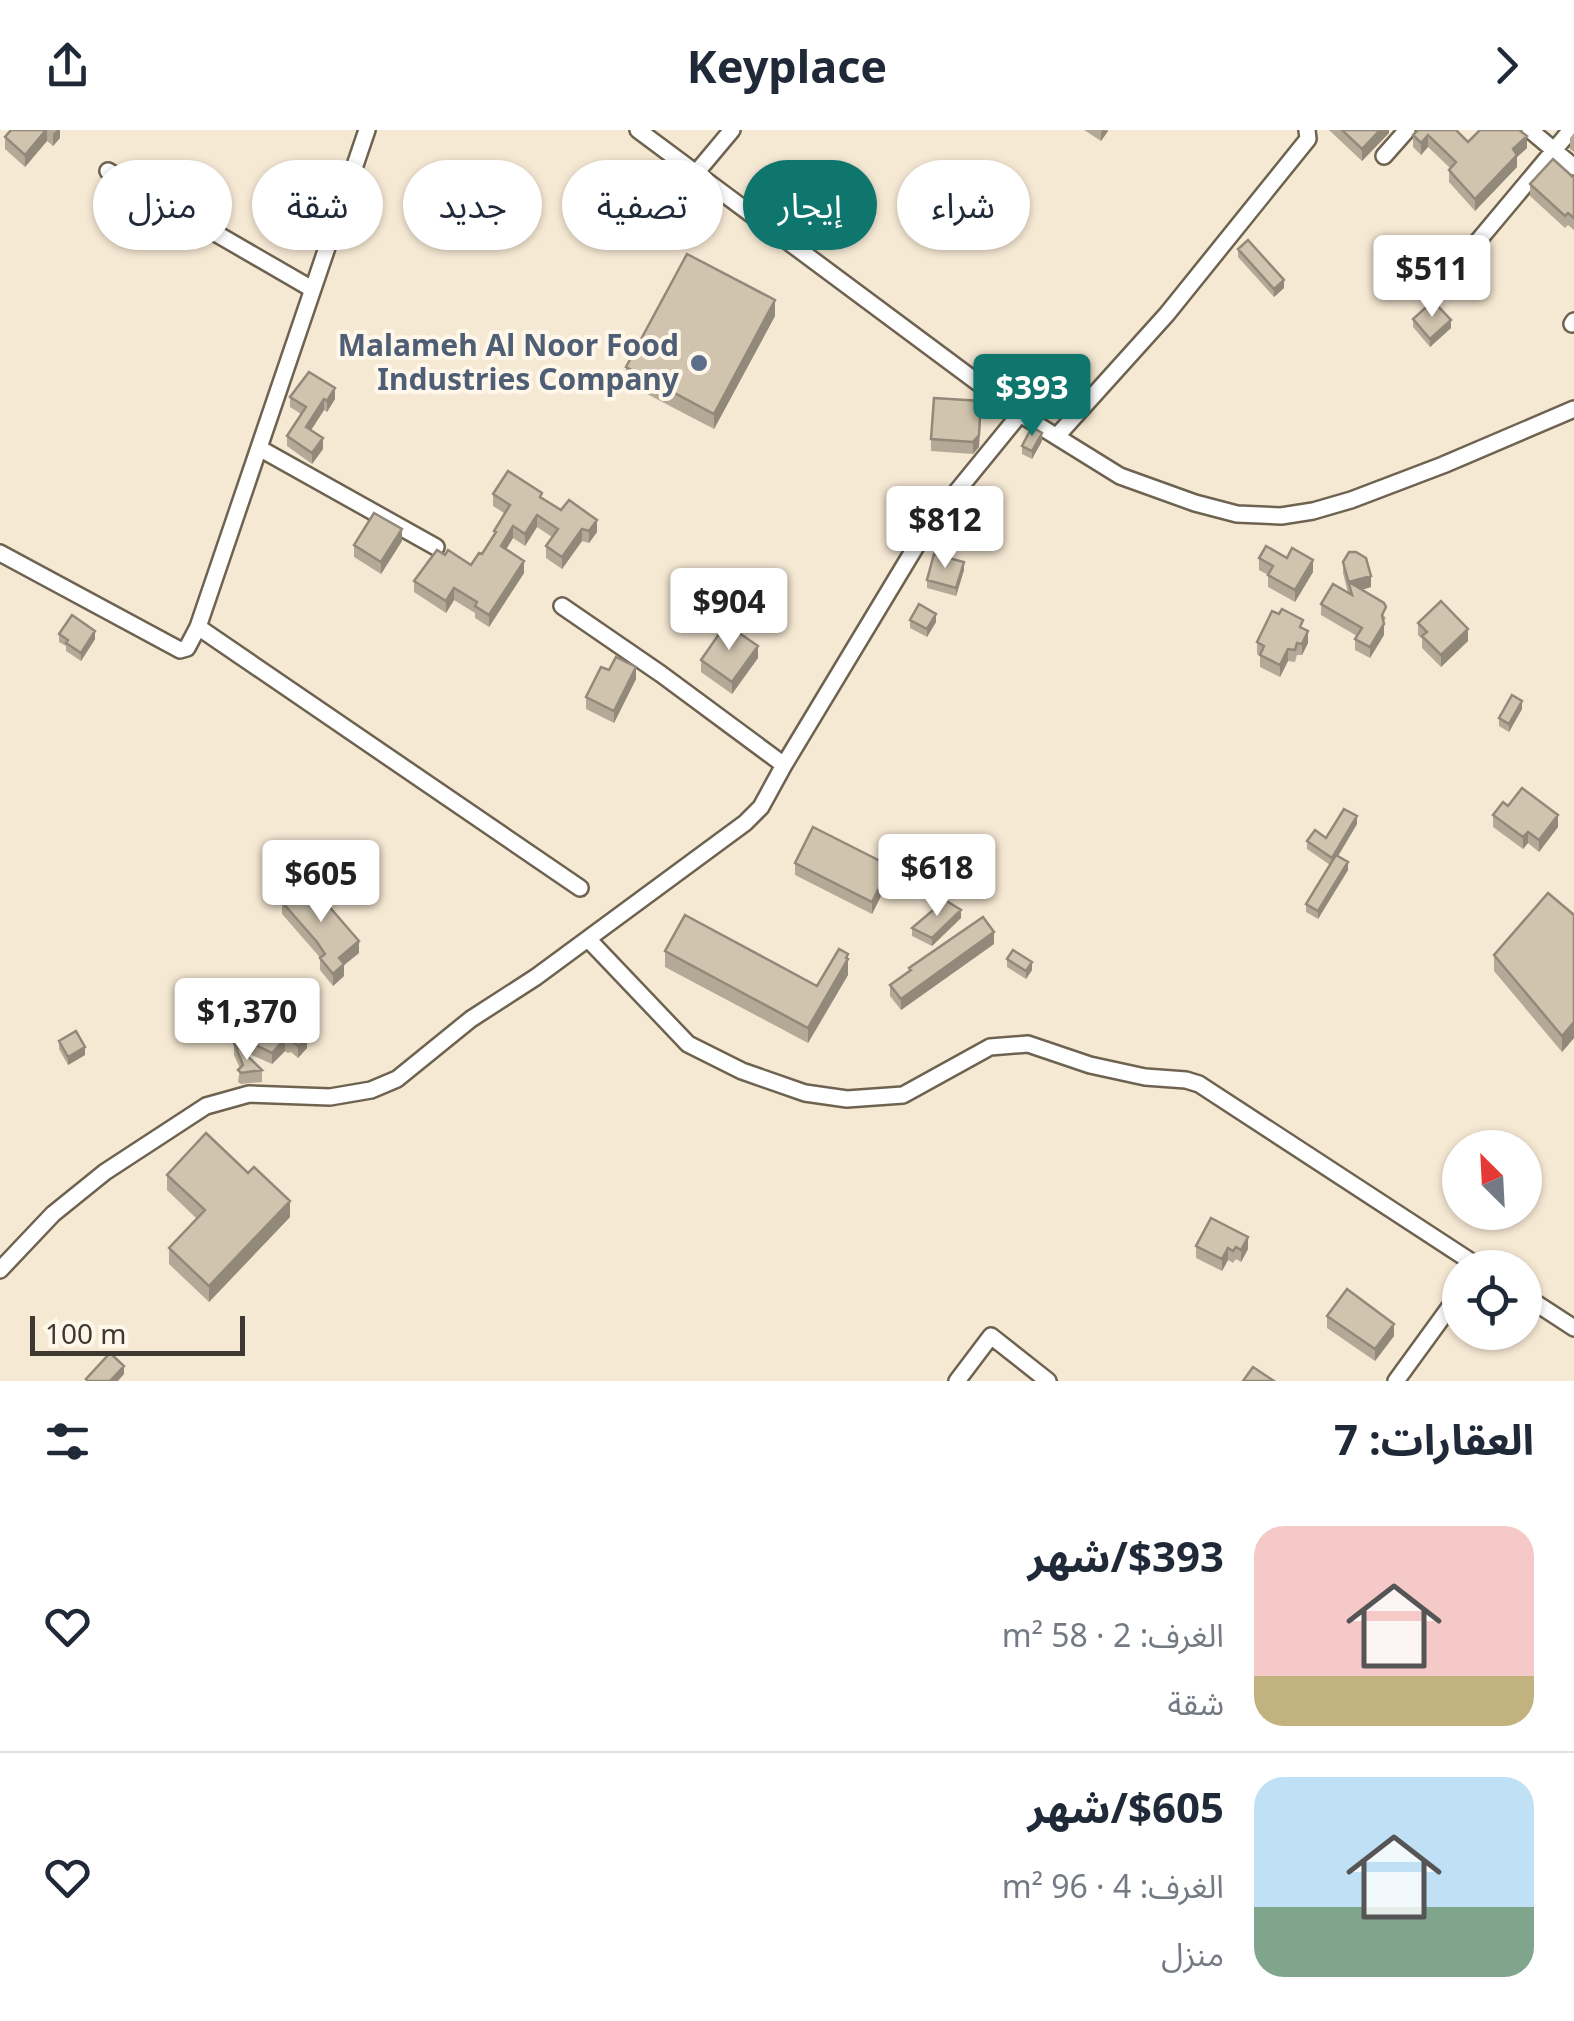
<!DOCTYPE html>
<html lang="ar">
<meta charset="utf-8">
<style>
body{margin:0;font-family:"Noto Sans","Noto Sans Arabic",sans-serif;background:#f6f6f7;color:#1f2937;direction:rtl;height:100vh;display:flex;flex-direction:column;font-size:38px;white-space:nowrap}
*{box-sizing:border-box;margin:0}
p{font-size:32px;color:#747a83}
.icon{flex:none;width:55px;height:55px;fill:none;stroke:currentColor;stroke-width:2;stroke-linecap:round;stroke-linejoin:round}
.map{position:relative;height:1251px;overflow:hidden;direction:ltr}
.drawer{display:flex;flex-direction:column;background:#fff;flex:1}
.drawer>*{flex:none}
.hud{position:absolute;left:30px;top:30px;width:1000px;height:90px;direction:rtl;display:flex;gap:20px}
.needle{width:65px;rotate:336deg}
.tools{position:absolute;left:1442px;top:1000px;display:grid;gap:20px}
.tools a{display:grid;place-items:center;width:100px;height:100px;border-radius:50%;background:#fff;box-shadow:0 2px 8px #0004;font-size:50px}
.scale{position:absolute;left:30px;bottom:25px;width:215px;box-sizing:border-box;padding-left:10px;border:5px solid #3e3930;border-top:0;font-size:28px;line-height:35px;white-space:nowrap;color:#3e3930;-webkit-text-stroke:8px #fef7ea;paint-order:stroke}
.price{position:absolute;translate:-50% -85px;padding:0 22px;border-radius:10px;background:#fff;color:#222;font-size:32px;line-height:65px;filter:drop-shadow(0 2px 5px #0008)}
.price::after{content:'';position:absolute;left:50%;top:60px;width:30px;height:22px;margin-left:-15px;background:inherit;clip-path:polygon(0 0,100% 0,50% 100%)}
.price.selected{background:#0f766e;color:#fff}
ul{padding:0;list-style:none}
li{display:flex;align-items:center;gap:30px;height:250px;padding:0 40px}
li+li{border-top:2px solid #e0e1e3}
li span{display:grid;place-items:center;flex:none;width:280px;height:200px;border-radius:30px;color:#555}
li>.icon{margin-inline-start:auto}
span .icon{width:120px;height:120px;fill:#fffc;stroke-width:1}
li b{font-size:42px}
h2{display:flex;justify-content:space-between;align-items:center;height:120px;padding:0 40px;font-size:42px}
.pill{padding:0 35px;border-radius:45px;background:#fff;box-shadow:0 2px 8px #0004;font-size:35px;line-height:90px}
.pill.selected{background:#0f766e;color:#fff}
header{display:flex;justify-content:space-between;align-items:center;height:130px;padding:0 40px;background:#fff;font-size:45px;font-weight:700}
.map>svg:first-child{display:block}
</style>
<header><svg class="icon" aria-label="forward" viewBox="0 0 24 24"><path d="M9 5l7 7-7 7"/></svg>Keyplace<svg class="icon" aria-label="share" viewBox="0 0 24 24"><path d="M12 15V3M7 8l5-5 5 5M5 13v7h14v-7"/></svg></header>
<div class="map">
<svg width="1574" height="1251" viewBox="0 0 1574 1251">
<rect width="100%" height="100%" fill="#f6e9d4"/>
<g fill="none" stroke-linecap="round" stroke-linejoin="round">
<g stroke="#6e6350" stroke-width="20">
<path id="street" d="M638 0 1020 284 1120 346 1195 373 1237 384 1281 386 1313 381 1351 370 1443 335 1574 279
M1530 0 1574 37
M1384 26 1407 0
M108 41 312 159
M696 43 732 0
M1468 123 1571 0
M1572 194 1574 191
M1057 306 1167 184 1308 9 1307 0
M259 318 436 417
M0 423 180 520 187 518 198 497 367 0
M562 476 661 544 784 635
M198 497 580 758
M588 809 688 914 742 941 805 963 847 969 903 965 990 917 1028 914 1090 935 1145 947 1186 950 1199 954 1481 1138
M0 1140 53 1084 105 1042 206 976 249 964 330 967 371 960 397 949 471 889 536 847 745 693 761 677 784 635 927 398 1020 284
M1525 1166 1574 1198
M957 1251 991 1206 1048 1251
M1396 1251 1460 1163"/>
</g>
<use href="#street" stroke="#fff" stroke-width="15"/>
</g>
<path fill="#b3a996" d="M11 0H60V8L53 16 47 11 25 37 5 19V7Z
M1084 0H1108V1L1101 11Z
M1329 0H1389V3L1362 31Z
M1418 0 1468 12 1527 18 1517 27V37L1475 81 1449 52V40L1450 38 1428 17 1421 25 1413 17V5Z
M1574 3V22L1570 19V8Z
M1574 48V100L1568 95 1565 98 1530 66V54Z
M1238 119 1284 158 1274 167 1238 127Z
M775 186 714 299 626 253V237Z
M1413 189 1451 198 1430 217 1413 197Z
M290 267 335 269 327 282 324 280 311 300 323 319 312 334 287 316V306L301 284 290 277Z
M981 283 979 317 973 324 931 321V309Z
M1042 311 1032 329 1022 324V316Z
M493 364 542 369 597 402 589 413 582 411 562 439 546 428V416L552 407 537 397 525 416 513 408 506 419 524 443 489 497 475 488V483L454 470 446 483 414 462V451L445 425 471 435 482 424 494 406V401L504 383 493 376Z
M402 411 381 444 354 427V415Z
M1259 428 1313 442 1295 472 1268 457V445L1259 440Z
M1343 432 1371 457 1361 460 1386 488 1383 492 1384 505 1370 528 1355 520V509L1357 506 1321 485V474L1348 463 1343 443Z
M964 440 956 466 927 458V450Z
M910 490 936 492 927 507 910 498Z
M1418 493 1468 511 1441 537 1422 518V509L1418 505Z
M1303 498 1308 513 1302 525H1297L1295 532 1288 531 1280 547 1260 537V526L1257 524V512Z
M59 504 95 509 81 531 66 521V516L59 512Z
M758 528 732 564 701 542V530Z
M609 540 636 549 614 593 586 579V567Z
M1522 579 1509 602 1499 596V588Z
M1508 676 1558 697 1539 722 1528 713 1523 719 1493 697V685Z
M1357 694 1338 726 1348 740 1318 789 1306 782V774L1330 735 1307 719V711L1326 708Z
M795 733 890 748 872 784 795 745Z
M282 772 359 823 344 835V846L333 856 320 840V828L317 824 282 784Z
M1574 785V908L1562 922 1494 841V825Z
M961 788 932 816 912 806V798Z
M994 814 901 880 890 866V855L909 841V838Z
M665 821 817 856 848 824V845L808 913 665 837Z
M1007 829 1032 840 1026 849 1007 837Z
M306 905 307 918 298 928 291 922 288 923 285 921 272 934 245 922V910Z
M59 911 85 925 68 935 59 919Z
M234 913 262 940V952L241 954 238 952 240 938 234 925Z
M167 1045 290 1087 209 1172 169 1134V1118L197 1089 167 1060Z
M1196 1116 1248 1119 1241 1132 1236 1129 1233 1133 1228 1130 1222 1141 1196 1128Z
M1327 1186 1394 1206 1375 1231 1327 1198Z"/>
<path fill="#92897a" d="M47 0V11L25 37V25Z
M57 0H60V8L53 16V4Z
M1103 0 1108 1 1101 11V3Z
M1380 0H1389V3L1362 31V19Z
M1428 5V17L1421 25V13Z
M1527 6V18L1517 27V37L1475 81V69L1513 19Z
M1284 150V158L1274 167V159Z
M775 170V186L714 299V284Z
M1451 190V198L1430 217V209Z
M335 258V269L327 282V271Z
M324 269V280L306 308V297Z
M981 271 979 317 973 324V312Z
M1042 303V311L1032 329V321Z
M323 308V319L312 334V323Z
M537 385V397L525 416V404Z
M597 390V402L589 413V401Z
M513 396V408L501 428V416Z
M402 399V411L381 444V432Z
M582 399V411L562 439V427Z
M1313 430V442L1295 472V460Z
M524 431V443L489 497V485Z
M964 432V440L956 466V458Z
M1371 446V457L1351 463 1349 452Z
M454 458V470L446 483V471Z
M936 484V492L927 507V499Z
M1384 494V505L1370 528V517Z
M1468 499V511L1441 537V525Z
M95 501V509L81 531V523Z
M1308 501V513L1302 525V514Z
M758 516V528L732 564V552Z
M1288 519V531L1280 547V535Z
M636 537V549L614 593V581Z
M1522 571V579L1509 602V594Z
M1558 685V697L1539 722V710Z
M1357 686V694L1332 736V728Z
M1528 702V713L1523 719V707Z
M1348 732V740L1318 789V781Z
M890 736V748L872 784V772Z
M961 780V788L932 816V808Z
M994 802V814L901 880V869Z
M359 811V823L344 835V846L333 856V844L339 828Z
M848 824V845L808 913V898Z
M1032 832V840L1026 849V841Z
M1574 892V908L1562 922V906Z
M307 906V918L298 928V916Z
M285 909V921L272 934V923Z
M85 917V925L68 935V927Z
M290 1071V1087L209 1172V1156Z
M1248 1107V1119L1241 1132V1120Z
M1228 1118V1130L1222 1141V1129Z
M1394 1194V1206L1375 1231V1219Z
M124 1236V1244L118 1251H110Z"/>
<path fill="#d0c4af" stroke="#92897a" stroke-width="2.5" d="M11 0H46L25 25 5 7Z
M1342 0H1380L1362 19Z
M1418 0H1456L1468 12 1480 0H1519L1527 6 1513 19 1517 25 1475 69 1449 40 1456 32 1428 5 1421 13 1413 5Z
M1553 29 1574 48V88L1568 83 1565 86 1530 54Z
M1248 110 1284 150 1274 159 1238 119Z
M687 124 775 170 714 284 626 237Z
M1433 171 1451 190 1430 209 1413 189Z
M309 242 335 258 327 271 324 269 306 297 323 308 312 323 287 306 306 277 290 267Z
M934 268 981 271 979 305 973 312 931 309Z
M1032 297 1042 303 1032 321 1022 316Z
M508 341 542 363 540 367 561 380 569 370 597 390 589 401 582 399 562 427 546 416 558 399 537 385 525 404 513 396 501 416 524 431 489 485 475 476 477 472 454 458 446 471 414 451 437 420 445 425 448 420 471 435 479 423 482 424 496 402 494 401 510 375 493 364Z
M374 383 402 399 381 432 354 415Z
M1266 416 1287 428 1292 418 1313 430 1295 460 1268 445 1273 436 1259 428Z
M1349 422H1356L1366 428 1371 446 1349 452 1384 473 1386 477 1382 485 1384 494 1370 517 1355 509 1362 498 1321 474 1333 454 1352 465 1343 432Z
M934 424 964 432 956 458 927 450Z
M1441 471 1468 499 1441 525 1422 506 1427 502 1418 493Z
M919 474 936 484 927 499 910 490Z
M1282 479 1303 490 1300 497 1308 501 1302 514 1297 513 1295 520 1288 519 1280 535 1260 525 1264 516 1257 512 1272 481 1279 484Z
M72 485 95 501 81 523 66 513 68 510 59 504Z
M726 494 758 516 732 552 701 530Z
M616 527 636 537 614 581 586 567 601 537 609 540Z
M1512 565 1522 571 1509 594 1499 588Z
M1522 658 1558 685 1539 710 1528 702 1523 707 1493 685 1503 672 1508 676Z
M1344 679 1357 686 1332 728 1307 711 1315 700 1326 708Z
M813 697 890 736 872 772 795 733Z
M1336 725 1348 732 1318 781 1306 774Z
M307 751 359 811 339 828 344 834 333 844 320 828 325 824 317 812 282 772Z
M1548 763 1574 785V892L1562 906 1494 825Z
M945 770 961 780 932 808 912 798Z
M685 785 817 856 839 819 848 824 846 828 848 829 808 898 665 821Z
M983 787 994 802 901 869 890 855 911 840 909 838Z
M1013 820 1032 832 1026 841 1007 829Z
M280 879 291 890 296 886 306 896 301 900 307 906 298 916 291 910 288 911 285 909 272 923 245 910 268 886 271 888Z
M76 901 85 917 68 927 59 911Z
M234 913 262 940 241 943 238 940 243 935Z
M206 1003 248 1043 254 1037 290 1071 209 1156 169 1118 205 1080 167 1045Z
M1211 1088 1248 1107 1241 1120 1236 1117 1233 1121 1228 1118 1222 1129 1196 1116Z
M1347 1159 1394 1194 1375 1219 1327 1186Z
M110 1223 124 1236 110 1251H88L86 1249Z
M1253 1237 1274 1251H1243Z"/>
<circle fill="#5c6f8a" stroke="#fef7ea" stroke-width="4" cx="699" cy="233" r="10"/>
<g text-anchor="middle" stroke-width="8" stroke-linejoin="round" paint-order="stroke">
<g font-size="30" font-weight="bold" fill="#4e5e75" stroke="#fef7ea" text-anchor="end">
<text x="679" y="226">Malameh Al Noor Food<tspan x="679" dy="34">Industries Company</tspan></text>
</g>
</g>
</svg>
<div class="tools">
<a><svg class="needle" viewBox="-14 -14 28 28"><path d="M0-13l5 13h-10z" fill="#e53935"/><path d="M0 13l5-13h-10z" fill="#747a83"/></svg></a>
<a><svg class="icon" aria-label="locate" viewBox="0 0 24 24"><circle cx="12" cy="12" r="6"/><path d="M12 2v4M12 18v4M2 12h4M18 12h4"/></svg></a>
</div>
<div class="scale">100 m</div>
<b class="price" style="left:1432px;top:190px">$511</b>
<b class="price selected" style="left:1032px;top:309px">$393</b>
<b class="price" style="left:945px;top:441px">$812</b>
<b class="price" style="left:729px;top:523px">$904</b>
<b class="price" style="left:937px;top:789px">$618</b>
<b class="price" style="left:321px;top:795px">$605</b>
<b class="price" style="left:247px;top:933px">$1,370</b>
<div class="hud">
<a class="pill">شراء</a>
<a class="pill selected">إيجار</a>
<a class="pill">تصفية</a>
<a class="pill">جديد</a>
<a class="pill">شقة</a>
<a class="pill">منزل</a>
</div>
</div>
<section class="drawer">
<h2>العقارات: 7<svg class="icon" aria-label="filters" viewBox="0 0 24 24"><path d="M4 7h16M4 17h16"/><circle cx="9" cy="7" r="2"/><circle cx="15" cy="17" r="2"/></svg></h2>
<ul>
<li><span style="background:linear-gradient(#f6c9c9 75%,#c2b280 0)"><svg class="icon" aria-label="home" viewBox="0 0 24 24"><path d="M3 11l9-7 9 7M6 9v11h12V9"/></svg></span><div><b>$393/شهر</b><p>الغرف: 2 · 58 m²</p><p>شقة</p></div><svg class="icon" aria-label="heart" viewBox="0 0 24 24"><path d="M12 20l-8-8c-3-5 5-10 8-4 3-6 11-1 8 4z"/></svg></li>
<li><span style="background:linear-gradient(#bfe0f5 65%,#7fa58c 0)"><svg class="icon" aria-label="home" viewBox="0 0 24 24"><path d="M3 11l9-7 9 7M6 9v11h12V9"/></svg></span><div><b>$605/شهر</b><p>الغرف: 4 · 96 m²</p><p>منزل</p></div><svg class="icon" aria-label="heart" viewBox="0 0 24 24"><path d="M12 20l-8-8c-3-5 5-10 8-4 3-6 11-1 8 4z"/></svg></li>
</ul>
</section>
